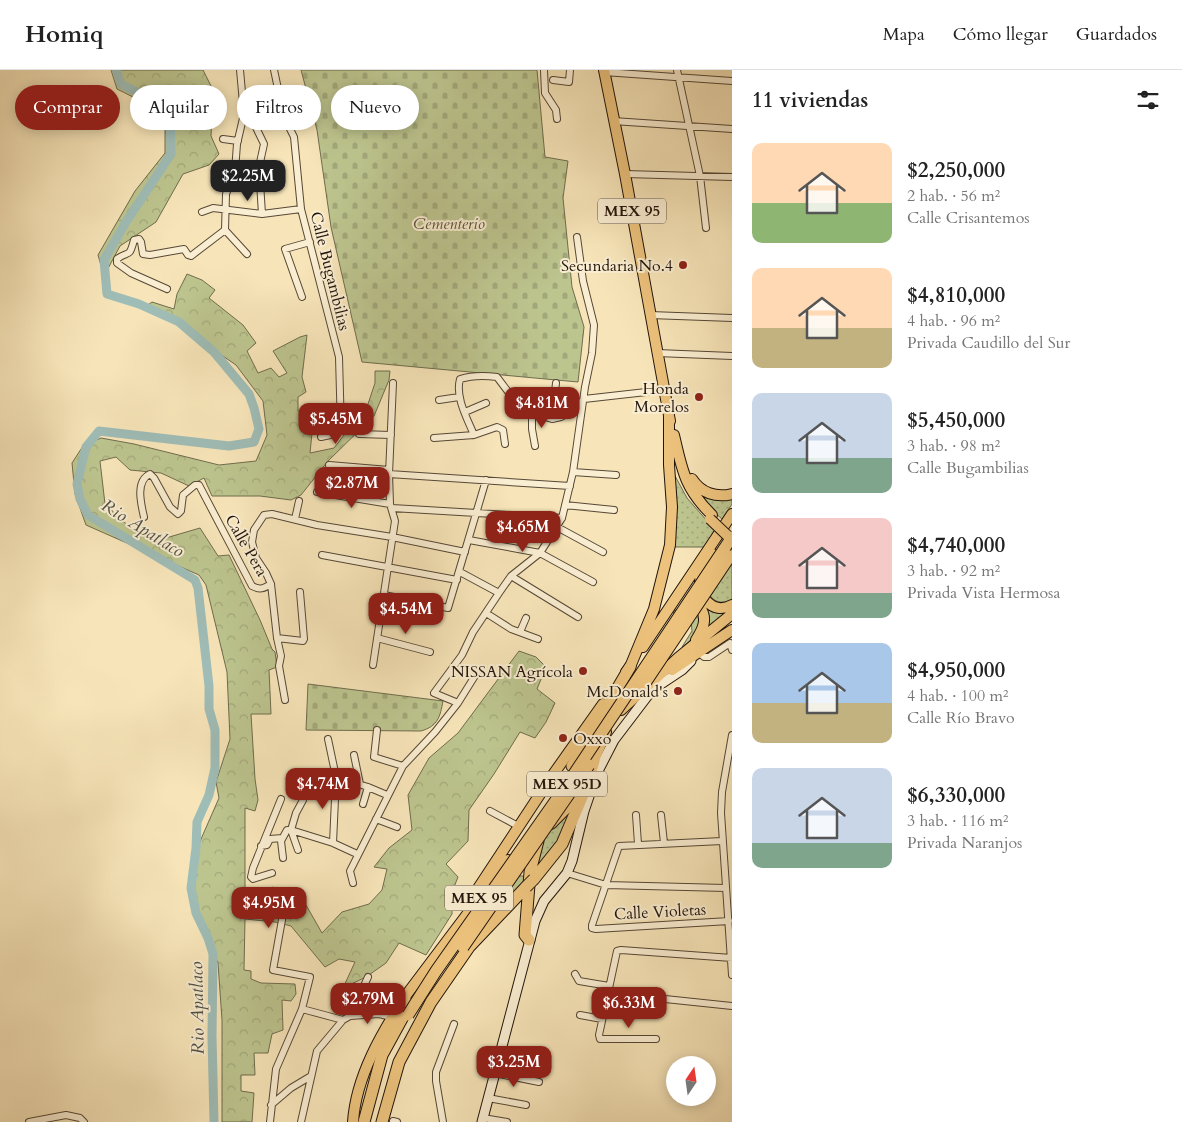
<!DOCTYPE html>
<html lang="es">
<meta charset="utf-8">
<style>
body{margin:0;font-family:Cardo,serif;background:#f6f6f6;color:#222;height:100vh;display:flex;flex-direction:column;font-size:19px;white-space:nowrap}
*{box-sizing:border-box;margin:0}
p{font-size:16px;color:#767676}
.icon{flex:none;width:28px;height:28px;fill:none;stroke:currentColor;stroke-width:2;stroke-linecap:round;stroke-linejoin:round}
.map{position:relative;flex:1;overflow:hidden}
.sheet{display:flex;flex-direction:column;background:#fff;width:450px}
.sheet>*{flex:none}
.guide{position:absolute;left:15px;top:15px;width:475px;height:45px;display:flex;gap:10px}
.needle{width:32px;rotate:13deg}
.tools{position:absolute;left:666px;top:986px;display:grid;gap:10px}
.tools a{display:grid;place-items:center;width:50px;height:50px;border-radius:50%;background:#fff;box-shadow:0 2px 12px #0003;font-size:25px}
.price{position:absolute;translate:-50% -42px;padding:0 11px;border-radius:10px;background:#8f2418;color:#fff;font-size:16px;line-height:32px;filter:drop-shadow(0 1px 2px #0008)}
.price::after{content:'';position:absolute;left:50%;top:30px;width:15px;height:11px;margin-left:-8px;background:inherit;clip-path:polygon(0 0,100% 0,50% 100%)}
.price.selected{background:#222;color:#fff}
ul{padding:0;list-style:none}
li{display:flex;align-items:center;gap:15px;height:125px;padding:0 20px}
li span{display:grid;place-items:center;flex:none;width:140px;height:100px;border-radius:10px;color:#555}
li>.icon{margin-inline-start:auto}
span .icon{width:60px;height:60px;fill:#fffc;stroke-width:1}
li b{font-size:21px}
h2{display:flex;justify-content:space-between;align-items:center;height:60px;padding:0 20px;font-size:21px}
.pill{padding:0 18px;border-radius:22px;background:#fff;box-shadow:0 2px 12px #0003;font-size:18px;line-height:45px}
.pill.selected{background:#8f2418;color:#fff}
header{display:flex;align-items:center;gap:30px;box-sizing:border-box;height:70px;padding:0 25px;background:#fff;border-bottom:1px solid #e0e0e0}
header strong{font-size:24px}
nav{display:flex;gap:28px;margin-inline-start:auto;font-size:18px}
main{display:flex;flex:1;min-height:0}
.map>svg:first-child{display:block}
</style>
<header>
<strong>Homiq</strong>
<nav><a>Mapa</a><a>Cómo llegar</a><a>Guardados</a></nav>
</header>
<main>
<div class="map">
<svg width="732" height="1052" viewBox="0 0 732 1052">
<defs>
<pattern id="grass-dots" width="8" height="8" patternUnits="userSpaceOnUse" patternTransform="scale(1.25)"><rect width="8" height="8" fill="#bdc58f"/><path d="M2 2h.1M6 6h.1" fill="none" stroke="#a2a87a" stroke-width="1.8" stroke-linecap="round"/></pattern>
<pattern id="forest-crowns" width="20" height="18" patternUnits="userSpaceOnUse" patternTransform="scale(1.25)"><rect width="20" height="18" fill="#bdc58f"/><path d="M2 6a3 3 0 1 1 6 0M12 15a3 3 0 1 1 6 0" fill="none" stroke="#a2a87a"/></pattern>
<pattern id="cemetery-stones" width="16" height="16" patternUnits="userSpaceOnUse" patternTransform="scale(1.25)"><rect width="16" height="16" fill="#bdc58f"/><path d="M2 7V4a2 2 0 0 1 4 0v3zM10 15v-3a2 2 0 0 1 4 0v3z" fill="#a2a87a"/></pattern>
</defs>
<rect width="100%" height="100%" fill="#f7e5b9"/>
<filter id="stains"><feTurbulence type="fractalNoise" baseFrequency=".004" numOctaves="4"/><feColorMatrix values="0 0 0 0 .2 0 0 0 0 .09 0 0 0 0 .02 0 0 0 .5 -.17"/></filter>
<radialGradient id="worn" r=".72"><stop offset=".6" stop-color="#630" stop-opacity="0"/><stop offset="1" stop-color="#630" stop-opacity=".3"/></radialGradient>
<path fill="url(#grass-dots)" stroke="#6f6c4d" d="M674 404 687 428 715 460 704 477H673Z
M694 419 732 427V434L722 449 702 431Z
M732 475V530C721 535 714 532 707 522Z
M703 535 732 540 711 558 707 555Z
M683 536 701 545C697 559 695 569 682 577L692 561 691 550 672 542Z
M579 726 558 772 534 804 543 765Z
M519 806H523L526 811 490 849Z"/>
<path fill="url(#forest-crowns)" stroke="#6f6c4d" d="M111 0H203L213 20 211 66 219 84 209 95 183 104 156 152 120 176 104 206 98 185 135 121 165 83V43L117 19Z
M187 204 202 210 215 220 209 228 243 255 256 273 247 281 258 303 271 298 279 307 287 303 273 281 300 267 307 265 302 307 306 322 298 327V341L314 343 310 383 334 378 368 334 375 313V301H390L389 310 374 346 328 391 301 425 291 430 260 426H212L204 408 189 416 161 403 130 400 116 387 100 391 105 434 137 464 159 470 200 458 218 486 229 485 260 550 272 579 275 582 277 597 269 600 271 644H251L255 709 258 730 255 741 245 738V819L257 824 273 817 278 835 291 827 306 835 322 863 342 842 369 834 382 820 387 799 374 797 389 778 412 760 408 725 429 688 458 663 519 581 536 587 546 597 537 619 555 633 546 652 535 668 520 662 494 704 469 740 468 771 446 794 458 807 452 822V844L426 885 399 873 386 893 366 907 343 918 355 892 339 889 325 897 291 856 275 852 245 849 244 900 251 901V909L261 913 295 914 296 924 291 931 282 930 283 960 272 964 268 983H254L255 1005H241V1021L254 1023 252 1052H222V950L218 893 195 836 194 785 219 728 216 712 230 669 227 602 206 515 199 505 86 455 75 424 72 393 83 376 101 368 134 374 219 395 256 391 267 365 263 331 236 295 148 235 152 232 174 239 177 224Z"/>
<path fill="url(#cemetery-stones)" stroke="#6f6c4d" d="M301 0H537L545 87 568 91 563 128 572 217 584 257 578 312 362 292 331 157 317 60Z
M308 614 443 631C440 647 438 656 421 661L306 660Z"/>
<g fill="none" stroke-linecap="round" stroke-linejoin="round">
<path stroke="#9fbdb7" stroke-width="9" d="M116 0 121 14 170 39 171 84 126 152 104 190 107 224 139 234 179 252 214 282 249 324 254 338 259 359 254 372 229 376 99 361 86 377 77 414 80 429 88 445 195 510 198 518 209 616V639L215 660V698L209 725 197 752 196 778 191 818 196 843 208 868 213 884 212 966 214 1052"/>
<g stroke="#564836" stroke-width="8">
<path id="street" d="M240 0 244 44 237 74 235 101 226 124 225 160 247 184
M274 0 284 47 294 67 301 139 339 287 341 360 335 364 321 367
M544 0 545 23 556 40 557 49
M677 0 700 106 706 158
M604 2 732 11
M553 10 569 12 570 0
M248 45 284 47
M250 45 264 74 259 97 262 144
M613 51 732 59
M223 69 238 71
M625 104 732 107
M202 142 213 138 262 144 301 139
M167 219 131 203 117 193V189C129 180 129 189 134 170L139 169 141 172 143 184 150 185 184 179 188 185 191 186 225 160
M302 227 285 179 310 172
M650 245 732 248
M657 283 732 286
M439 330 459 327
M525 339V322
M465 342 486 333
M532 343V359L535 376
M552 349 556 313
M359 364 391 365
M474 365C467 348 455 327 460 309 473 305 483 305 497 307L518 335 532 343 552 349 561 347 572 341 584 329 664 320
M434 368 474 365 497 357 503 360 505 374
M329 395 389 400
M573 402 616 405
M389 404 570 416
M317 422 390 434
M565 435 614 440
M392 438 562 448
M144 447C141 434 135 411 150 404L154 408 170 437 178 444 181 441 183 425 195 415H199L252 516C260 520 263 519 271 514
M295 449 299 431
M557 457 603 482
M469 470 540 483 593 512
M322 485 457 510
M460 502 499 523
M511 506 578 547
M384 525 448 538 486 410
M486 543 511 559 538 569
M520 562 526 548
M277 568 303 571 304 569 300 522
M377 568 430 582
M699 583 704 587H709L730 573 732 580
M373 595 395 451 390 434 389 404 393 313
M285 630 279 596 281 586 277 568 271 514 266 503 256 488 252 472 254 460 264 445 272 444 317 455 392 467 465 482
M458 633 434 623 462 585 473 562 499 523 511 506 540 483 562 448 573 402 585 317 592 283 594 255 583 211 577 167
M377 660 374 687 403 696
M732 665 722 722 721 743 732 905
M328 669 336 707 333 773
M354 685 360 714
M336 707 368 717 387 725
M363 734 368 717
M490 741 518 756
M636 745 638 774
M661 745 664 773
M376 749 397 757
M291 760 296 743 303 730V715
M291 760 298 780
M722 771 619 776 592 855V858L596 859 729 851
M261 776 267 775 270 769 282 768
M283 788 281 771 287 760H291L333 773 357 784
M272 803 253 809 251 807 253 798 281 729
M567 803 606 815 726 818
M353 813 350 801 403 696 435 662 458 633 478 601
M575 904 579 911 609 916
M608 923 732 936
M302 939 343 950
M580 945 602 949
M350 946 368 907
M656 969H600L599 965 617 881 621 880 732 888
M494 1003 539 1012
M488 1028 526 1035
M271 1035 291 1018 311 1006
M483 1048 507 1052
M393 1051 397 1052
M29 1052 66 1045 80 1048 84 1052
M270 1052 276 999 302 939 310 907 273 900 287 822
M301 1052 317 981 343 950 350 946 379 944 392 947
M443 1052 436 1011V1002L454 954"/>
</g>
<g stroke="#21140b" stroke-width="11">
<path id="secondary" d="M482 1052 535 851 544 831 567 803 572 791 584 741 597 703 614 670 652 620 682 600 691 591"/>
</g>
<g stroke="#21140b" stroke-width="12">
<path id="primary" d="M604 0 625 104 670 351
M674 365C682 400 685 419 712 445
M692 409C701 423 716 428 732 424
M713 484C709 491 703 498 701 505 696 525 712 546 732 535
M692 533 700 537C708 549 703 559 696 570
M643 577 732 444
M672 600 732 560
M626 602 630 597 654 539 670 475 672 437 669 395V346
M621 640 678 588 732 544
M591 697 606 662
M551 754 570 735 584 710
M475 823 552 706 603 634
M353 1052C356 1006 382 962 407 924L508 790"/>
</g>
<g stroke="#21140b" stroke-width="13">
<path id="highway" d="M572 696 630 597
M534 809 562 774 585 720 594 691
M529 870 525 865 530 802 538 771
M364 1052 382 985 410 934
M382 1052 399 992 431 932 469 877 526 817"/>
</g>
<use href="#street" stroke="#faeed2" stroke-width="6"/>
<use href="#secondary" stroke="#faeed2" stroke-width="9"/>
<use href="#primary" stroke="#ecc27c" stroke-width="10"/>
<use href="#highway" stroke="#ecc27c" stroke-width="11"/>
<g stroke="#21140b" stroke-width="12" stroke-linecap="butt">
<path id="primary-bridge" d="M710 449 732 470"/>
</g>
<g stroke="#21140b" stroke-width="13" stroke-linecap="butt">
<path id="highway-bridge" d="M639 622 730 486
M526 817 534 809
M463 877 589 695
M408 945 436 901 566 716 732 467"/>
</g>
<use href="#primary-bridge" stroke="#ecc27c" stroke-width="10"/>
<use href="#highway-bridge" stroke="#ecc27c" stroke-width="11"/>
</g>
<g fill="#8f2418" stroke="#faeed2" stroke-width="2">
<circle cx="683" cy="195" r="5"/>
<circle cx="699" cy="327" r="5"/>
<circle cx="583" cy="601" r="5"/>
<circle cx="678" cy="621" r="5"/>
<circle cx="563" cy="668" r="5"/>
</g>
<g text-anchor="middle" stroke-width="4" stroke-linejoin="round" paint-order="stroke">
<g fill="#faeed2" stroke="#625547" stroke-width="1">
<rect x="598" y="128.5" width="68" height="25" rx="4"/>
<rect x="527" y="701.5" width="80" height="25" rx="4"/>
<rect x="445" y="815.5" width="68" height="25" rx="4"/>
</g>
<g font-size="15" font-weight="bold" fill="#21140b">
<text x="632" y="146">MEX 95</text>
<text x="567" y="719">MEX 95D</text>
<text x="479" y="833">MEX 95</text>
</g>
<g font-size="16" font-style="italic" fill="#585239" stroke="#faeed2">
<text x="449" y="159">Cementerio</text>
</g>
<g font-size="16" fill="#21140b" stroke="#faeed2" text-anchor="end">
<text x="673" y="201">Secundaria No.4</text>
<text x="689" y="324">Honda<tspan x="689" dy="18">Morelos</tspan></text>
<text x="573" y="607">NISSAN Agrícola</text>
<text x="668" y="627">McDonald's</text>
<text x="573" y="674" text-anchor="start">Oxxo</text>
</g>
<g font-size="16" fill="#21140b" stroke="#faeed2">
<text transform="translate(331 201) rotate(76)" y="6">Calle Bugambilias</text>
<text transform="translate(247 475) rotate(60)" y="6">Calle Pera</text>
<text transform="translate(660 841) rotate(-3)" y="6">Calle Violetas</text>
</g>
<g font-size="18" font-style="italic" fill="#4d4f47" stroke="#faeed2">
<text transform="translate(143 458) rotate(32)" y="6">Rio Apatlaco</text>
<text transform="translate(197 938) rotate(-91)" y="6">Rio Apatlaco</text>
</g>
</g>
<rect width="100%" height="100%" filter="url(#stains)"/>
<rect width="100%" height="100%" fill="url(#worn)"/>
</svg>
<div class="tools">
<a><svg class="needle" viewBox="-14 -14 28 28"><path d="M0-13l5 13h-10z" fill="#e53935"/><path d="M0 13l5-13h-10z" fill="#767676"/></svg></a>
</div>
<b class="price selected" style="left:248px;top:132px">$2.25M</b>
<b class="price" style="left:542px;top:359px">$4.81M</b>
<b class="price" style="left:336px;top:375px">$5.45M</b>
<b class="price" style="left:352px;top:439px">$2.87M</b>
<b class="price" style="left:523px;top:483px">$4.65M</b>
<b class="price" style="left:406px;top:565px">$4.54M</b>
<b class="price" style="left:323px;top:740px">$4.74M</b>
<b class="price" style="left:269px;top:859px">$4.95M</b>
<b class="price" style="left:368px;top:955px">$2.79M</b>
<b class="price" style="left:629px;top:959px">$6.33M</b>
<b class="price" style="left:514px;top:1018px">$3.25M</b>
<div class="guide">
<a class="pill selected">Comprar</a>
<a class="pill">Alquilar</a>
<a class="pill">Filtros</a>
<a class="pill">Nuevo</a>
</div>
</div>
<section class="sheet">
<h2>11 viviendas<svg class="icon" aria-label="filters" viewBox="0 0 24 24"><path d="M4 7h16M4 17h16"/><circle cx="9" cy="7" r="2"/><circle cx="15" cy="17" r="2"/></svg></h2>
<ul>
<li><span style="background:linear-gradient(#ffd9b3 60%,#8fb573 0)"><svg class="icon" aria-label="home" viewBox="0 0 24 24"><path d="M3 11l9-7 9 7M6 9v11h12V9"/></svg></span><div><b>$2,250,000</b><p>2 hab. · 56 m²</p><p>Calle Crisantemos</p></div></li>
<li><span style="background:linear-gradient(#ffd9b3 60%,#c2b280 0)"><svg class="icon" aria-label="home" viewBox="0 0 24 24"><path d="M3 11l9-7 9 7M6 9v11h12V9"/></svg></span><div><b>$4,810,000</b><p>4 hab. · 96 m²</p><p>Privada Caudillo del Sur</p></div></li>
<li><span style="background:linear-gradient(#c9d6e8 65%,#7fa58c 0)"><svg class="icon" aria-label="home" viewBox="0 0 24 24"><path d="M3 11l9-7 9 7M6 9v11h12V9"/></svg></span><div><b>$5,450,000</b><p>3 hab. · 98 m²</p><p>Calle Bugambilias</p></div></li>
<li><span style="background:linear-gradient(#f6c9c9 75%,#7fa58c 0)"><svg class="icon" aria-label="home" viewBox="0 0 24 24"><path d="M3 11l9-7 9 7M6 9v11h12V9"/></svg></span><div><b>$4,740,000</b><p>3 hab. · 92 m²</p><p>Privada Vista Hermosa</p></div></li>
<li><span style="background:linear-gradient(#a9c7e8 60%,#c2b280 0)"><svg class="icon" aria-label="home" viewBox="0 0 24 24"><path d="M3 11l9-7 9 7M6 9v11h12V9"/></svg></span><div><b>$4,950,000</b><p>4 hab. · 100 m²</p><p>Calle Río Bravo</p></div></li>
<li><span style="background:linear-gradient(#c9d6e8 75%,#7fa58c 0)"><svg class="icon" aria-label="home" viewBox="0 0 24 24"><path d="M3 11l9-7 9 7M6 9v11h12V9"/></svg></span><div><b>$6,330,000</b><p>3 hab. · 116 m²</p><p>Privada Naranjos</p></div></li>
</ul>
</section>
</main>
